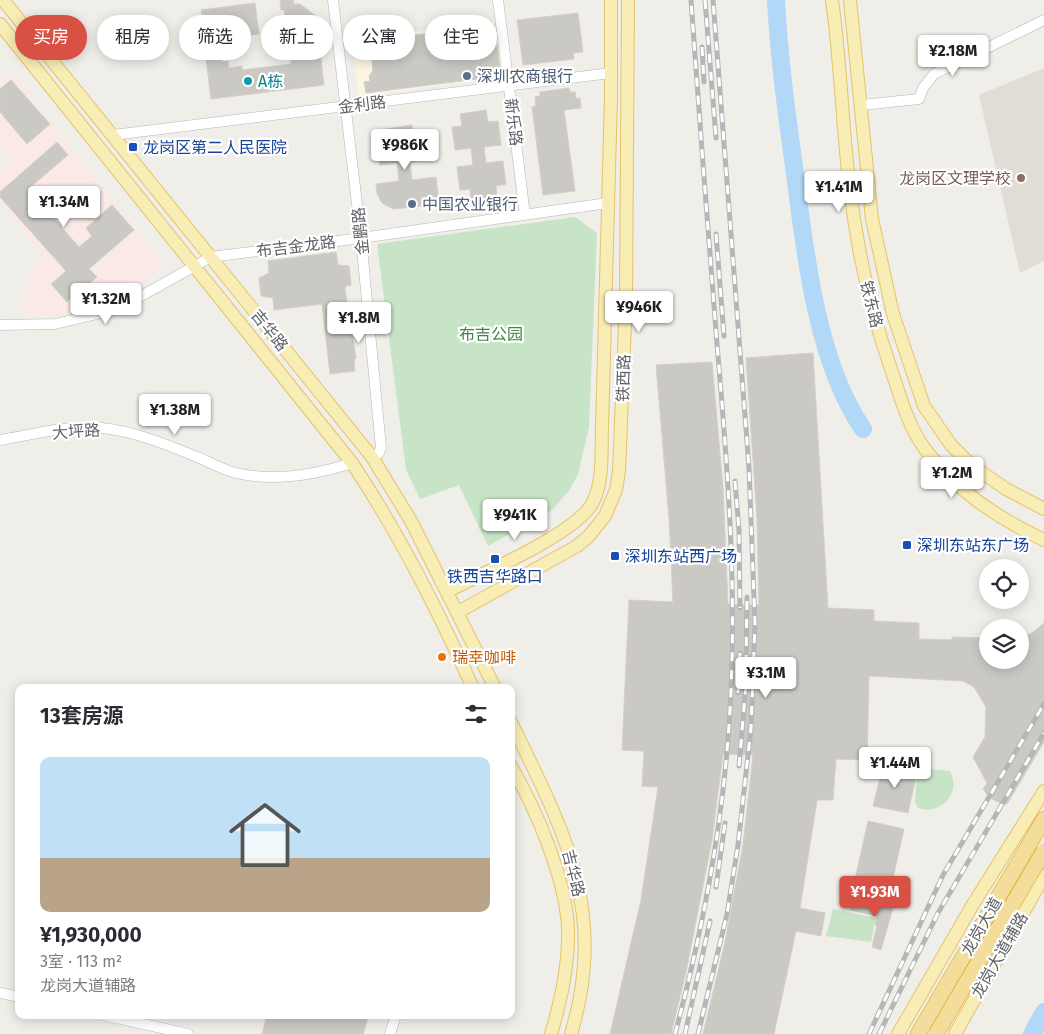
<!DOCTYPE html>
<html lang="zh">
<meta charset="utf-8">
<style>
body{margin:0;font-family:"Fira Sans","Noto Sans SC",sans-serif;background:#f2f2f3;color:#2b2b33;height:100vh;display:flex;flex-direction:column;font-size:19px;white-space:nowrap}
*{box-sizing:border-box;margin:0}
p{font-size:16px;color:#7c7c81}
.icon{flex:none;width:28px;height:28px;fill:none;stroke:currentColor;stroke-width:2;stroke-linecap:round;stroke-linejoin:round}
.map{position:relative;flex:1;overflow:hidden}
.details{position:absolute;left:15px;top:684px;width:500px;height:335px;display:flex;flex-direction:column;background:#fff;border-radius:10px;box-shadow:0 2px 12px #0003}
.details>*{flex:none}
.hud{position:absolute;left:15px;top:15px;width:500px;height:45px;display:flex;gap:10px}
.buttons{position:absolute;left:979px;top:559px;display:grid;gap:10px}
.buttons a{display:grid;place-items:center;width:50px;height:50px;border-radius:50%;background:#fff;box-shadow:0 2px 12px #0003;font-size:25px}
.price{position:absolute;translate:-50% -42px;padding:0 11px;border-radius:5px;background:#fff;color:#222;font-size:16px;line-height:32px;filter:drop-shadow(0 1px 2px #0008)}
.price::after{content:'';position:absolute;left:50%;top:30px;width:15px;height:11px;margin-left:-8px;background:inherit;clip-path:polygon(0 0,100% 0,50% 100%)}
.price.current{background:#d95044;color:#fff}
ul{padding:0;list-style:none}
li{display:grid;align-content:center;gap:10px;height:265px;padding:0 25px}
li+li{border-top:1px solid #e1e1e2}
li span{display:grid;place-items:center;height:155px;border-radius:10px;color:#555}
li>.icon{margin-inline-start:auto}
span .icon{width:90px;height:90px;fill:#fffc;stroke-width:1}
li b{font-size:21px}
h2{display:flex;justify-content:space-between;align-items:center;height:60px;padding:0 25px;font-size:21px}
.chip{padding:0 18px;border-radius:22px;background:#fff;box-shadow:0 2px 12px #0003;font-size:18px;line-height:45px}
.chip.current{background:#d95044;color:#fff}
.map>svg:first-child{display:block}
</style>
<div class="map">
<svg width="1044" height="1034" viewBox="0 0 1044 1034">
<rect width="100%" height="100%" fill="#f0eee8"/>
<path fill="#fbf5e2" d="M496 21 504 77 359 96 352 39Z"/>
<path fill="#dfddd6" d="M1044 68V261L1020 273 979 95Z"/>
<path fill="#fae9e7" d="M12 72 163 265 120 299 53 315 23 316 25 284 42 253 0 202V175L12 159 0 144V82Z"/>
<path fill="#c7e4c7" d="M575 217 597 233 589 427 578 474 569 491 551 511 488 546 459 485 420 499 406 470 377 244Z
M921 768 950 771C962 793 941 816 918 808L915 803 917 772Z
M833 909 876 918 871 942 826 936Z"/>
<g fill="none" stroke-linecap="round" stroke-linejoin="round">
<path stroke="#b1d8f7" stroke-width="18" d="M776 0C779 59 787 116 795 174 805 253 817 363 863 429
M1032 1034 1044 1012"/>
</g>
<path fill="#cbc9c4" stroke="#d4d0c7" d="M280 0H293L294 4H300L316 16 324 85 211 99 206 59 222 57V62L228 61 229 68 242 66V70L291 64 284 10H281Z
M255 3 259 34 205 41 201 10Z
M578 13 583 52 573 53 574 59 523 65 517 20Z
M494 25 501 76 366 93 364 82 370 81 369 76 373 71 372 61 361 52 360 42Z
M11 80 50 124 27 144 0 112V89Z
M569 88 570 92H575L576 99 580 98 581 108 564 110 575 191 543 195 532 107 536 106 535 97 540 96V92Z
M486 110 488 122 498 121 501 145 484 147 486 163 503 161 506 184 496 186 497 198 471 201 470 189 460 190 457 167 473 165 471 148 455 150 452 127 462 126 460 114Z
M412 125 414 137 423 136 426 160 410 162 412 180 436 177 439 204 393 209 382 203 377 193 376 184 399 181 397 163 380 165 378 142 387 140 386 129Z
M57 142 68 155 28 189 79 247 92 236 86 228 112 205 134 230 89 269 97 277 67 302 51 284 66 271 0 197V192Z
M336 252 338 265 349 266 351 285 346 286 345 289 356 358 354 359 355 371 330 374 322 304 274 310 273 298 261 296 259 278 269 273 268 261Z
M813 353 828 608 874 610V621L919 623V639L952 640V637L988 638V660H1020V638L1032 633 1044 623V742L1007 804 998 802 989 797 983 789 987 783 973 757 985 737 986 707 974 687 963 681 869 676 867 760 836 759 833 800H817L800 908 825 913 821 936 796 931 774 1034H703L725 942 743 845 753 755 723 754 712 840 686 972 671 1034H610L641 900 658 787 642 786 644 751 622 750 629 600 673 602 669 518 656 365 712 362 723 488 728 604 759 605 757 519 746 358Z
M883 766 917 772 908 813 873 806Z
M868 821 904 829 891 887 855 879Z
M853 898 893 908 881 950 872 947 877 925H875L877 916 850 910Z
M267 1015H369L363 1034H262Z"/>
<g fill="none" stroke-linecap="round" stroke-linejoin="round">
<g stroke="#b5b7bb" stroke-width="11">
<path id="minor" d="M333 0 361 238 381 448 379 453 372 457
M498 0 525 215
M861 105 919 99 923 88 934 74 1044 20
M113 135 611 73
M0 325 55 324 118 309 211 257 361 238 608 203
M0 440C31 435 72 424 102 428 134 431 168 445 197 457 210 462 223 470 236 473 275 482 315 475 352 463
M0 993 19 997
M103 1015 188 1034
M390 1034 396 1015"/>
</g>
<g stroke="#e5c36c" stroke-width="14">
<path id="major" d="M3 0 372 457 411 521 495 688
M832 0C841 63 842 126 850 189 857 250 871 311 891 369 900 396 908 426 925 449 956 491 998 518 1044 540
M850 0 872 219 893 314 924 406 951 445 971 465 1006 489 1044 509
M0 24 352 463C400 535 437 609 473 688
M448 591C481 574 578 533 593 502 604 480 601 451 602 427L611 97V0
M458 612 577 546 588 537 605 516 616 490 619 471 626 299 628 0
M511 722C564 831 608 910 571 1034
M511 766C536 809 566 879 568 928 569 963 561 1001 551 1034
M898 1034 972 906 1044 791
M955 1034 1044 876"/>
</g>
<g stroke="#e1a216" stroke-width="16">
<path id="highway" d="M918 1034 1044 819"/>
</g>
<use href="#minor" stroke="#fff" stroke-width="10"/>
<use href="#major" stroke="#f8edb5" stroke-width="12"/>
<use href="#highway" stroke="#f3dd9b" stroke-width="15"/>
<g stroke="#b5b6b7" stroke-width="5">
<path id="rail" d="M705 0 716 138
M702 47 704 82
M716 234 724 336
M735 481 739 530 740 608
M746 664 747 597
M738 693 740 653
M739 766 746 684
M716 887 725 823
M675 1034C702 933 722 830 729 725 738 598 728 471 717 344 708 229 699 115 691 0
M685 1034 710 921
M698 1034 727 914 738 845 751 728 755 624 749 468 713 0
M869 1034 943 875 1044 704
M879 1034 938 913 1044 733"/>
</g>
<use href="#rail" stroke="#fff" stroke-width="3" stroke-dasharray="9" stroke-linecap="butt"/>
<g stroke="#e1a216" stroke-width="16" stroke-linecap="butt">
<path id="highway-bridge" d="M936 1034 1044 851"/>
</g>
<use href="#highway-bridge" stroke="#f3dd9b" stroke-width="15"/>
</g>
<g fill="#5c6f8a" stroke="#fff" stroke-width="2">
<circle cx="467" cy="76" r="5"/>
<circle cx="412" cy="204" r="5"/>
</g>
<circle fill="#0f9aa8" stroke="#fff" stroke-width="2" cx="248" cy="81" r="5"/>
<g fill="#1a4fb4" stroke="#fff" stroke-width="2">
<rect x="128" y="142" width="10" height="10" rx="2.5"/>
<rect x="902" y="540" width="10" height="10" rx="2.5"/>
<rect x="610" y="551" width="10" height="10" rx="2.5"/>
<rect x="490" y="554" width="10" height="10" rx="2.5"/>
</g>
<circle fill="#8d6e63" stroke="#fff" stroke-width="2" cx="1021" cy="178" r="5"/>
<circle fill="#e8710a" stroke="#fff" stroke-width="2" cx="442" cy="657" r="5"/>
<g text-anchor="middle" stroke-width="4.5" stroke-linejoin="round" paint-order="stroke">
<g font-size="16" fill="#4e5e75" stroke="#fff" text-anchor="start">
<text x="477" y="82">深圳农商银行</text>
<text x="422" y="210">中国农业银行</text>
</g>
<g font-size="16" fill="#0d838f" stroke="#fff" text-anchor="start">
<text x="258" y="87">A栋</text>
</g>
<g font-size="16" fill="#5f6267" stroke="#fff">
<text transform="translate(362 104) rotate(-7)" y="6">金利路</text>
<text transform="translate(514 122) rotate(83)" y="6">新乐路</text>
<text transform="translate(360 231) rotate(-96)" y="6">金鹏路</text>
<text transform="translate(296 246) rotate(-7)" y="6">布吉金龙路</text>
<text transform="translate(872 304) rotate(76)" y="6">铁东路</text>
<text transform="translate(270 330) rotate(51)" y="6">吉华路</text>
<text transform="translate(623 378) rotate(-88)" y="6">铁西路</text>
<text transform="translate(76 431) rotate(-4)" y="6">大坪路</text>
<text transform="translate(574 873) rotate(76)" y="6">吉华路</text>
<text transform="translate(981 926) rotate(-60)" y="6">龙岗大道</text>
<text transform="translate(999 955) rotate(-60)" y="6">龙岗大道辅路</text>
</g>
<g font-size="16" fill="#164399" stroke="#fff" text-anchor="start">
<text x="143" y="153">龙岗区第二人民医院</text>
<text x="917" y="551">深圳东站东广场</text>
<text x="625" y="562">深圳东站西广场</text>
<text x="495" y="582" text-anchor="middle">铁西吉华路口</text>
</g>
<g font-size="16" fill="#785e54" stroke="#fff" text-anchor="end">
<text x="1011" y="184">龙岗区文理学校</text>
</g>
<g font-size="16" fill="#3f8543" stroke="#fff">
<text x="491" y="340">布吉公园</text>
</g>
<g font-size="16" fill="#c56008" stroke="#fff" text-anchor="start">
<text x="452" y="663">瑞幸咖啡</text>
</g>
</g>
</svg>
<div class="buttons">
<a><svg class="icon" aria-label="locate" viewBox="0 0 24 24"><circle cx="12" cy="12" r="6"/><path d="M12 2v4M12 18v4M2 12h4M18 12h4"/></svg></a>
<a><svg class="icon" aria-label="layers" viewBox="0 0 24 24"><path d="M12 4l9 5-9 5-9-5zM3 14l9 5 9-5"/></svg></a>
</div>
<b class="price" style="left:953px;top:77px">¥2.18M</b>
<b class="price" style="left:405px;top:171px">¥986K</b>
<b class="price" style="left:839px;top:213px">¥1.41M</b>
<b class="price" style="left:64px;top:228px">¥1.34M</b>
<b class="price" style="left:106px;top:325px">¥1.32M</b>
<b class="price" style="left:639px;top:333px">¥946K</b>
<b class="price" style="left:359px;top:344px">¥1.8M</b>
<b class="price" style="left:175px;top:436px">¥1.38M</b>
<b class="price" style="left:952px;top:499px">¥1.2M</b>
<b class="price" style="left:515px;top:541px">¥941K</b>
<b class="price" style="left:766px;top:699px">¥3.1M</b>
<b class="price" style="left:895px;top:789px">¥1.44M</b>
<b class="price current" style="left:875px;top:918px">¥1.93M</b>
<div class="hud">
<a class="chip current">买房</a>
<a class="chip">租房</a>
<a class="chip">筛选</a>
<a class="chip">新上</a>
<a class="chip">公寓</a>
<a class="chip">住宅</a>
</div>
<section class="details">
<h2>13套房源<svg class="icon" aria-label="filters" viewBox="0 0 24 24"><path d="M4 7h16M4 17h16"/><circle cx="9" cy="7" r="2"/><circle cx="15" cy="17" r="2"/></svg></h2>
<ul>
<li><span style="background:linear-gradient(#bfe0f5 65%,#b9a48a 0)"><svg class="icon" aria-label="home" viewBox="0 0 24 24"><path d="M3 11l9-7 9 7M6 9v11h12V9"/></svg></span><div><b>¥1,930,000</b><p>3室 · 113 m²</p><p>龙岗大道辅路</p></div></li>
</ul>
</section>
</div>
